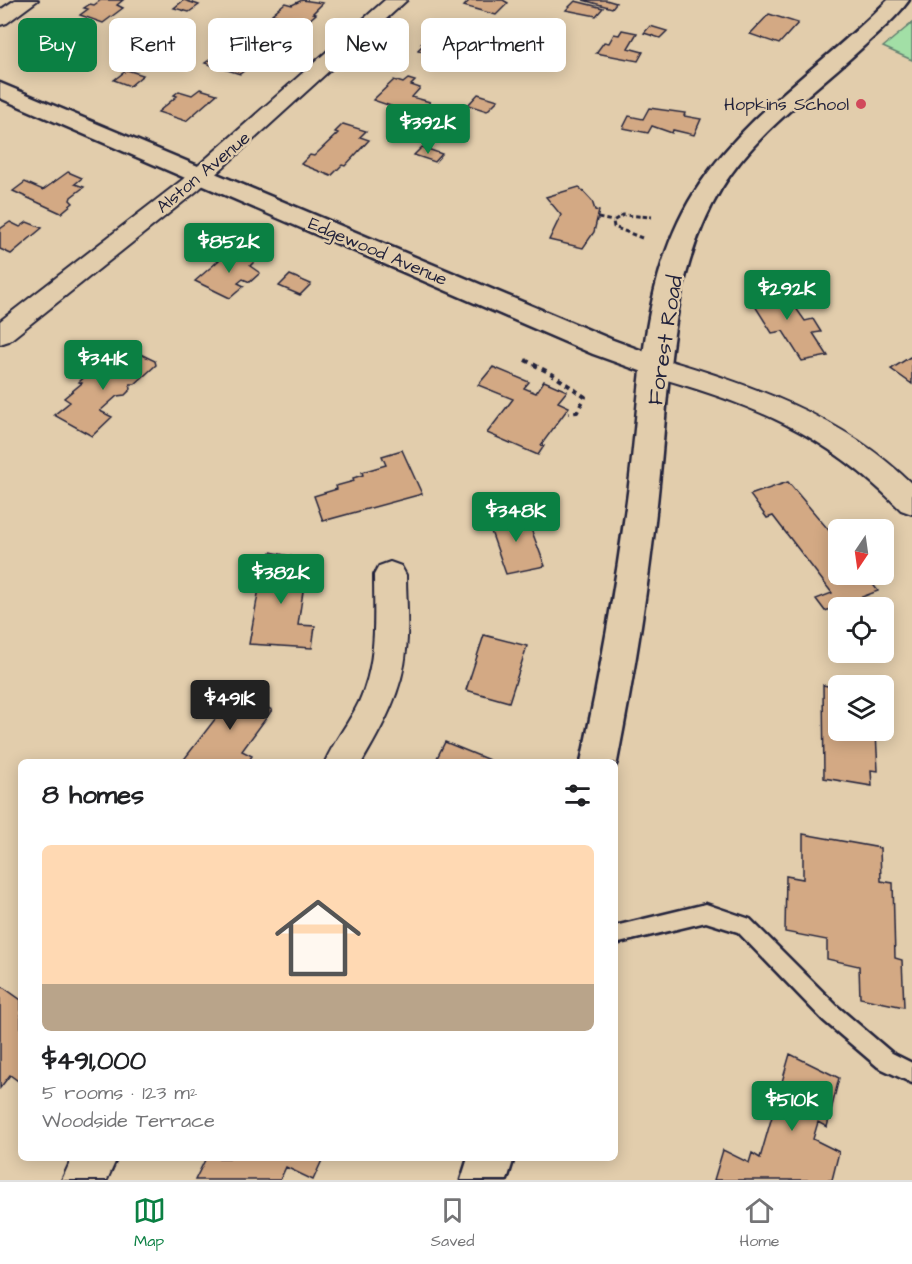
<!DOCTYPE html>
<meta charset="utf-8">
<style>
body{margin:0;font-family:"Architects Daughter",sans-serif;background:#f6f6f6;color:#202124;height:100vh;display:flex;flex-direction:column;font-size:22px;white-space:nowrap}
*{box-sizing:border-box;margin:0}
p{font-size:20px;color:#757577}
.icon{flex:none;width:33px;height:33px;fill:none;stroke:currentColor;stroke-width:2;stroke-linecap:round;stroke-linejoin:round}
.map{position:relative;flex:1;overflow:hidden}
.side{position:absolute;left:18px;top:759px;width:600px;height:402px;display:flex;flex-direction:column;background:#fff;border-radius:9px;box-shadow:0 3px 15px #0003}
.side>*{flex:none}
.hud{position:absolute;left:18px;top:18px;width:600px;height:54px;display:flex;gap:12px}
.needle{width:39px;rotate:193deg}
.controls{position:absolute;left:828px;top:519px;display:grid;gap:12px}
.controls a{display:grid;place-items:center;width:66px;height:66px;border-radius:9px;background:#fff;box-shadow:0 3px 15px #0003;font-size:30px}
.price{position:absolute;translate:-50% -51px;padding:0 14px;border-radius:6px;background:#0b8043;color:#fff;font-size:20px;line-height:39px;filter:drop-shadow(0 2px 3px #0008)}
.price::after{content:'';position:absolute;left:50%;top:36px;width:18px;height:14px;margin-left:-9px;background:inherit;clip-path:polygon(0 0,100% 0,50% 100%)}
.price.selected{background:#222;color:#fff}
ul{padding:0;list-style:none}
li{display:grid;align-content:center;gap:12px;height:318px;padding:0 24px}
li+li{border-top:2px solid #e0e0e0}
li span{display:grid;place-items:center;height:186px;border-radius:9px;color:#555}
li>.icon{margin-inline-start:auto}
span .icon{width:108px;height:108px;fill:#fffc;stroke-width:1}
li b{font-size:26px}
h2{display:flex;justify-content:space-between;align-items:center;height:72px;padding:0 24px;font-size:26px}
.tag{padding:0 21px;border-radius:9px;background:#fff;box-shadow:0 3px 15px #0003;font-size:21px;line-height:54px}
.tag.selected{background:#0b8043;color:#fff}
.tabs{display:flex;justify-content:space-around;align-items:center;height:84px;border-top:2px solid #e0e0e0;background:#fff;font-size:16px;color:#757577}
.tabs a{display:grid;justify-items:center;gap:3px}
.tabs .selected{color:#0b8043}
.map>svg:first-child{display:block}
</style>
<div class="map">
<svg width="912" height="1180" viewBox="0 0 912 1180">
<rect width="100%" height="100%" fill="#e2cdac"/>
<filter id="ink" filterUnits="userSpaceOnUse"><feTurbulence type="fractalNoise" baseFrequency=".0167" numOctaves="2"/><feDisplacementMap in="SourceGraphic" scale="12" xChannelSelector="R" yChannelSelector="G"/><feConvolveMatrix kernelMatrix="1 2 1 2 8 2 1 2 1" color-interpolation-filters="sRGB"/></filter>
<g filter="url(#ink)">
<path fill="#a2dfa6" stroke="#628070" stroke-width="1.5" d="M912 23V60L883 47Z"/>
<path fill="#d3a984" stroke="#22223b" stroke-width="1.5" d="M101 0H123L117 5 123 8 103 23 80 15 88 9 84 8 90 4 94 5Z
M184 0 199 5 189 12 174 8Z
M302 0 323 3 313 13 316 14 307 22 304 21 288 31 278 28 284 23 274 20 279 16 272 14 285 3 292 5Z
M470 0H503L508 3 496 15 464 6Z
M583 0H606L616 3 612 8Z
M575 1 603 8 596 16 566 10Z
M769 14 798 23 779 44 750 34Z
M55 24 80 31 73 37 80 39 69 47 73 49 70 51 91 58 78 67 27 52 54 33 46 30Z
M650 26 667 31 660 38 644 33Z
M440 29 461 35 453 46 456 47 445 58 418 50 424 44 421 43Z
M149 30 166 35 154 43 138 38Z
M622 30 637 33 628 48 643 52 638 61 596 53 604 42 609 43 614 34 619 35Z
M532 42 545 46 537 55 524 51Z
M246 45 268 52 240 74 205 63 212 58 221 61 234 51 239 52Z
M127 70 143 75 130 86 114 80Z
M408 79 415 81 411 85 420 88 412 97 430 102 418 119 387 110 391 106 373 100 394 80 403 83Z
M200 89 217 94 186 121 158 112 177 96 174 95 179 91 192 95Z
M478 94 498 100 487 111 468 105Z
M649 108 685 113 684 116 701 119 694 135 673 130 672 133 652 126 648 133 623 128 629 116 643 119Z
M343 124 366 131 360 137 369 140 345 166 342 165 331 176 301 164 310 155 314 156 338 133 335 132Z
M422 147 442 154 435 162 414 155Z
M68 172 82 178 75 184 84 187 71 197 70 200 73 203 61 213 13 191 25 182 43 190Z
M579 187 592 201 595 210 599 211 594 232 583 248 549 240 561 215 546 197Z
M10 222 20 227 27 222 42 228 11 254 0 249V229Z
M236 251 256 260 250 266 260 273 250 282 243 279 238 283 244 286 230 298 195 281 225 255 230 257Z
M290 275 311 284 300 295 279 286Z
M779 284 805 321 813 319 821 332 813 333 828 356 802 361 783 331 772 333 745 290Z
M130 349 155 361 156 365 135 384H130L131 389 125 395 117 396 100 411 112 417 92 436 54 415 70 402 64 398 82 383 79 382 98 365 107 369Z
M910 357 912 359V384L891 369Z
M493 367 529 382 524 388 536 393 544 381 567 391 558 402 569 407 541 445 544 446 538 455 487 433 513 399 478 385Z
M402 450 422 494 323 521 314 496 337 489 336 486 354 481 353 478 363 475 362 472 386 465 382 456Z
M788 482 838 541V574H865L878 591 825 611 816 599 832 593 773 516 767 518 750 495Z
M525 513 545 566 506 574 487 520Z
M271 552 307 560 297 585H304L298 625 315 626 312 648 249 644 260 583H266L269 577 260 575Z
M484 635 527 646 509 702 466 690Z
M823 685 838 688V730L876 733 878 771 871 770 872 786 824 778Z
M228 687 272 710 242 751 252 756 248 762H182L226 705 217 700Z
M445 742 494 762H435Z
M803 834 880 848 881 881 893 883 895 958 902 960 904 1007 860 998 859 966 827 959V940L785 932 786 876 803 879Z
M0 985 21 1000V1083L10 1075 0 1088Z
M790 1054 839 1078 827 1127 818 1122 813 1139 839 1152 832 1180H714L723 1150 749 1163 752 1153 760 1158Z
M206 1158H323L313 1180 286 1167 280 1180H195Z"/>
<g fill="none" stroke-linecap="round" stroke-linejoin="round">
<g stroke="#22223b" stroke-width="5">
<path id="service" d="M706 904 750 919 837 1006 892 1053 912 1063V1083L878 1067 823 1020 738 932 706 922 615 944V926Z"/>
</g>
<g stroke="#22223b" stroke-width="4">
<path id="minor" d="M15 0H38L7 23 0 25V10Z
M385 0H407L198 190 9 341 0 344V321L182 180Z
M657 357C751 385 840 414 912 484V514L901 510C822 430 753 405 647 374L644 367 647 360Z
M390 562 401 566 406 575C406 600 409 625 406 650 403 690 382 728 362 762H325C334 741 349 723 359 702 378 661 374 618 374 575L379 566Z
M72 1158H117L107 1180H62Z"/>
</g>
<g stroke="#22223b" stroke-width="5">
<path id="tertiary" d="M0 83 613 340 667 360 671 367 667 374 657 377 593 354 0 98Z"/>
</g>
<g stroke="#22223b" stroke-width="5">
<path id="secondary" d="M888 0H909C897 17 880 31 865 45 816 91 756 131 721 189 668 278 670 384 659 484 650 577 635 670 617 762L615 767V762H581C601 670 617 578 629 485 642 384 640 271 700 184 750 110 826 63 888 0Z
M468 1158H514L507 1180H461Z"/>
</g>
<path stroke="#22223b" stroke-width="3" stroke-dasharray="4.5 3" stroke-linecap="butt" d="M598 218 613 221
M642 238 614 227 613 221 623 215 652 217"/>
<path stroke="#22223b" stroke-width="4" stroke-dasharray="5 4.5" stroke-linecap="butt" d="M525 360 552 374 585 397 577 412 569 413"/>
<use href="#service" fill="#e2cdac" fill-rule="evenodd"/>
<use href="#minor" fill="#e2cdac" fill-rule="evenodd"/>
<use href="#tertiary" fill="#e2cdac" fill-rule="evenodd"/>
<use href="#secondary" fill="#e2cdac" fill-rule="evenodd"/>
</g>
</g>
<circle fill="#d1495b" stroke="#e2cdac" stroke-width="2" cx="861" cy="104" r="6"/>
<g text-anchor="middle" stroke-width="5" stroke-linejoin="round" paint-order="stroke">
<g font-size="18" fill="#22223b" stroke="#e2cdac" text-anchor="end">
<text x="849" y="110">Hopkins School</text>
</g>
<g font-size="18" fill="#22223b" stroke="#e2cdac">
<text transform="translate(203 172) rotate(-40)" y="6">Alston Avenue</text>
<text transform="translate(378 251) rotate(23)" y="6">Edgewood Avenue</text>
</g>
<g font-size="22" fill="#22223b" stroke="#e2cdac">
<text transform="translate(664 340) rotate(-81)" y="8">Forest Road</text>
</g>
</g>
</svg>
<div class="controls">
<a><svg class="needle" viewBox="-14 -14 28 28"><path d="M0-13l5 13h-10z" fill="#e53935"/><path d="M0 13l5-13h-10z" fill="#757577"/></svg></a>
<a><svg class="icon" aria-label="locate" viewBox="0 0 24 24"><circle cx="12" cy="12" r="6"/><path d="M12 2v4M12 18v4M2 12h4M18 12h4"/></svg></a>
<a><svg class="icon" aria-label="layers" viewBox="0 0 24 24"><path d="M12 4l9 5-9 5-9-5zM3 14l9 5 9-5"/></svg></a>
</div>
<b class="price" style="left:428px;top:155px">$392K</b>
<b class="price" style="left:229px;top:274px">$852K</b>
<b class="price" style="left:787px;top:321px">$292K</b>
<b class="price" style="left:103px;top:391px">$341K</b>
<b class="price" style="left:516px;top:543px">$348K</b>
<b class="price" style="left:281px;top:605px">$382K</b>
<b class="price selected" style="left:230px;top:731px">$491K</b>
<b class="price" style="left:792px;top:1132px">$510K</b>
<div class="hud">
<a class="tag selected">Buy</a>
<a class="tag">Rent</a>
<a class="tag">Filters</a>
<a class="tag">New</a>
<a class="tag">Apartment</a>
</div>
<section class="side">
<h2>8 homes<svg class="icon" aria-label="filters" viewBox="0 0 24 24"><path d="M4 7h16M4 17h16"/><circle cx="9" cy="7" r="2"/><circle cx="15" cy="17" r="2"/></svg></h2>
<ul>
<li><span style="background:linear-gradient(#ffd9b3 75%,#b9a48a 0)"><svg class="icon" aria-label="home" viewBox="0 0 24 24"><path d="M3 11l9-7 9 7M6 9v11h12V9"/></svg></span><div><b>$491,000</b><p>5 rooms · 123 m²</p><p>Woodside Terrace</p></div></li>
</ul>
</section>
</div>
<nav class="tabs">
<a class="selected"><svg class="icon" aria-label="map" viewBox="0 0 24 24"><path d="M3 6l6-2 6 2 6-2v14l-6 2-6-2-6 2zM9 4v14M15 6v14"/></svg>Map</a>
<a><svg class="icon" aria-label="saved" viewBox="0 0 24 24"><path d="M7 4h10v16l-5-4-5 4z"/></svg>Saved</a>
<a><svg class="icon" aria-label="home" viewBox="0 0 24 24"><path d="M3 11l9-7 9 7M6 9v11h12V9"/></svg>Home</a>
</nav>
